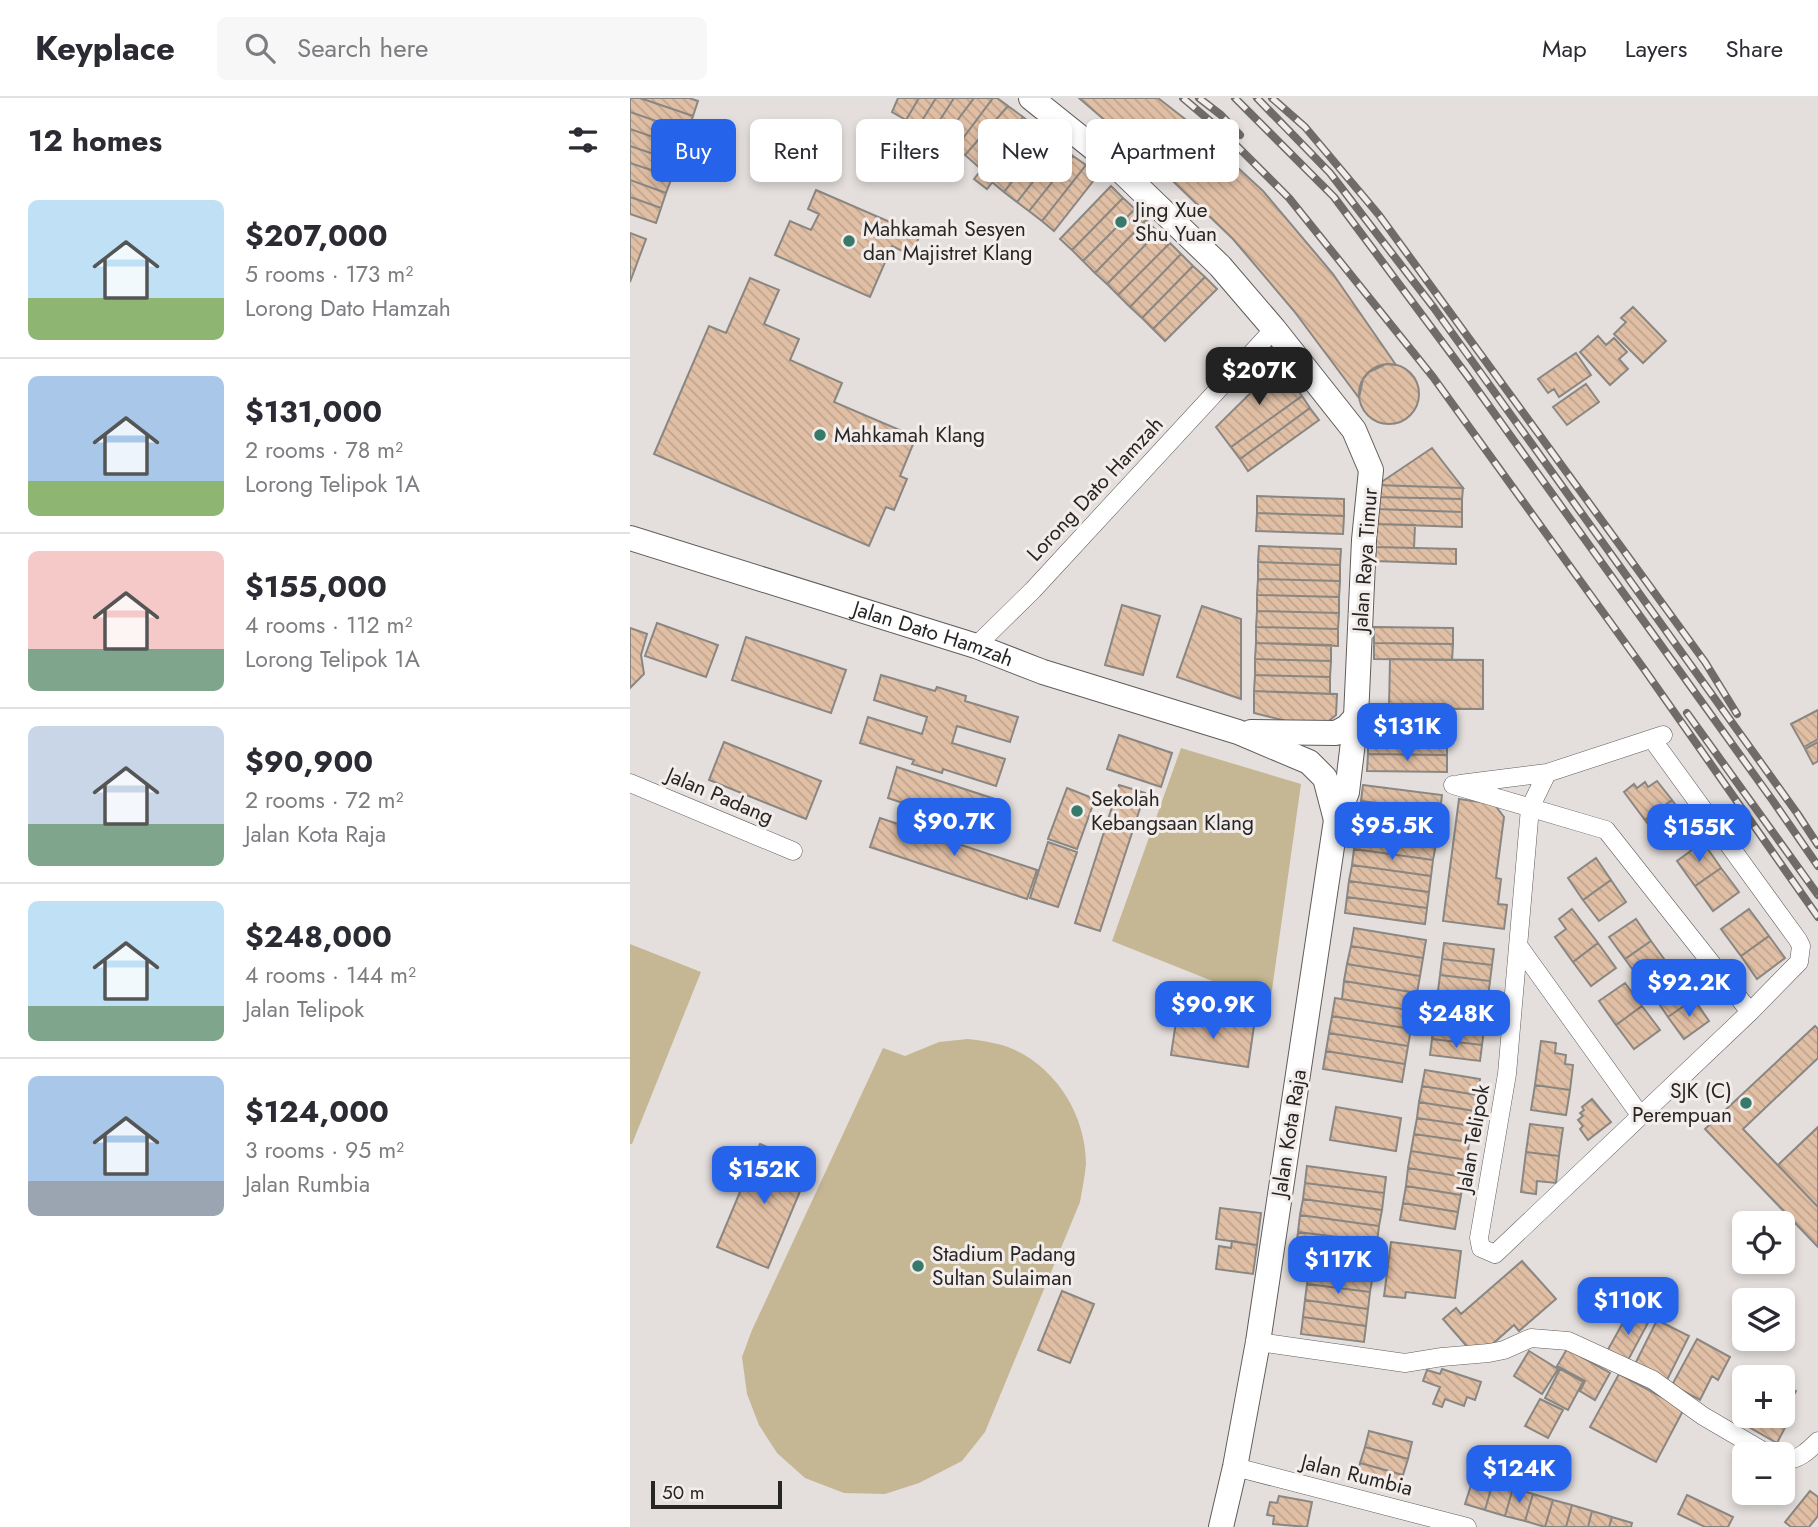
<!DOCTYPE html>
<meta charset="utf-8">
<style>
body{margin:0;font-family:Jost,sans-serif;background:#f7f7f7;color:#2b2b33;height:100vh;display:flex;flex-direction:column;font-size:26px;white-space:nowrap}
*{box-sizing:border-box;margin:0}
p{font-size:23px;color:#7c7c81}
.icon{flex:none;width:38px;height:38px;fill:none;stroke:currentColor;stroke-width:2;stroke-linecap:round;stroke-linejoin:round}
.map{position:relative;flex:1;overflow:hidden}
.side{display:flex;flex-direction:column;background:#fff;width:630px}
.side>*{flex:none}
.top-card{position:absolute;left:21px;top:21px;width:665px;height:63px;display:flex;gap:14px}
.tools{position:absolute;left:1102px;top:1113px;display:grid;gap:14px}
.tools a{display:grid;place-items:center;width:63px;height:63px;border-radius:10px;background:#fff;box-shadow:0 4px 10px #0003;font-size:35px}
.scale{position:absolute;left:21px;bottom:18px;width:131px;box-sizing:border-box;padding-left:7px;border:4px solid #282625;border-top:0;font-size:19px;line-height:24px;white-space:nowrap;color:#282625;-webkit-text-stroke:5px #f2eceb;paint-order:stroke}
.price{position:absolute;translate:-50% -60px;padding:0 16px;border-radius:14px;background:#2563eb;color:#fff;font-size:23px;line-height:46px;filter:drop-shadow(0 2px 4px #0008)}
.price::after{content:'';position:absolute;left:50%;top:42px;width:21px;height:16px;margin-left:-10px;background:inherit;clip-path:polygon(0 0,100% 0,50% 100%)}
.price.active{background:#222;color:#fff}
ul{padding:0;list-style:none}
li{display:flex;align-items:center;gap:21px;height:175px;padding:0 28px}
li+li{border-top:2px solid #e1e1e2}
li span{display:grid;place-items:center;flex:none;width:196px;height:140px;border-radius:10px;color:#555}
li>.icon{margin-inline-start:auto}
span .icon{width:84px;height:84px;fill:#fffc;stroke-width:1}
li b{font-size:30px}
h2{display:flex;justify-content:space-between;align-items:center;height:84px;padding:0 28px;font-size:30px}
.chip{padding:0 24px;border-radius:10px;background:#fff;box-shadow:0 4px 10px #0003;font-size:24px;line-height:63px}
.chip.active{background:#2563eb;color:#fff}
header{display:flex;align-items:center;gap:42px;box-sizing:border-box;height:98px;padding:0 35px;background:#fff;border-bottom:2px solid #e1e1e2}
header strong{font-size:33px}
nav{display:flex;gap:38px;margin-inline-start:auto;font-size:24px}
.search{width:490px;height:63px;background:#f7f7f7;display:flex;align-items:center;gap:18px;box-sizing:border-box;padding:0 24px;border-radius:10px;color:#7c7c81;font-size:26px}
main{display:flex;flex:1;min-height:0}
.map>svg:first-child{display:block}
</style>
<header>
<strong>Keyplace</strong>
<div class="search"><svg class="icon" aria-label="search" viewBox="0 0 24 24"><circle cx="10" cy="10" r="6"/><path d="M15 15l6 6"/></svg>Search here</div>
<nav><a>Map</a><a>Layers</a><a>Share</a></nav>
</header>
<main>
<section class="side">
<h2>12 homes<svg class="icon" aria-label="filters" viewBox="0 0 24 24"><path d="M4 7h16M4 17h16"/><circle cx="9" cy="7" r="2"/><circle cx="15" cy="17" r="2"/></svg></h2>
<ul>
<li><span style="background:linear-gradient(#bfe0f5 70%,#8fb573 0)"><svg class="icon" aria-label="home" viewBox="0 0 24 24"><path d="M3 11l9-7 9 7M6 9v11h12V9"/></svg></span><div><b>$207,000</b><p>5 rooms · 173 m²</p><p>Lorong Dato Hamzah</p></div></li>
<li><span style="background:linear-gradient(#a9c7e8 75%,#8fb573 0)"><svg class="icon" aria-label="home" viewBox="0 0 24 24"><path d="M3 11l9-7 9 7M6 9v11h12V9"/></svg></span><div><b>$131,000</b><p>2 rooms · 78 m²</p><p>Lorong Telipok 1A</p></div></li>
<li><span style="background:linear-gradient(#f6c9c9 70%,#7fa58c 0)"><svg class="icon" aria-label="home" viewBox="0 0 24 24"><path d="M3 11l9-7 9 7M6 9v11h12V9"/></svg></span><div><b>$155,000</b><p>4 rooms · 112 m²</p><p>Lorong Telipok 1A</p></div></li>
<li><span style="background:linear-gradient(#c9d6e8 70%,#7fa58c 0)"><svg class="icon" aria-label="home" viewBox="0 0 24 24"><path d="M3 11l9-7 9 7M6 9v11h12V9"/></svg></span><div><b>$90,900</b><p>2 rooms · 72 m²</p><p>Jalan Kota Raja</p></div></li>
<li><span style="background:linear-gradient(#bfe0f5 75%,#7fa58c 0)"><svg class="icon" aria-label="home" viewBox="0 0 24 24"><path d="M3 11l9-7 9 7M6 9v11h12V9"/></svg></span><div><b>$248,000</b><p>4 rooms · 144 m²</p><p>Jalan Telipok</p></div></li>
<li><span style="background:linear-gradient(#a9c7e8 75%,#9aa5b1 0)"><svg class="icon" aria-label="home" viewBox="0 0 24 24"><path d="M3 11l9-7 9 7M6 9v11h12V9"/></svg></span><div><b>$124,000</b><p>3 rooms · 95 m²</p><p>Jalan Rumbia</p></div></li>
</ul>
</section>
<div class="map">
<svg width="1188" height="1429" viewBox="0 0 1188 1429">
<defs>
<pattern id="building-back-hatch" width="6" height="6" patternUnits="userSpaceOnUse" patternTransform="scale(1.75)"><rect width="6" height="6" fill="#e0bfa5"/><path d="M-1 5l2 2M0 0l6 6M5-1l2 2" fill="none" stroke="#c0a48e"/></pattern>
</defs>
<rect width="100%" height="100%" fill="#e4dfdd"/>
<path fill="#c5b793" d="M551 650 671 686 640 906 482 843Z
M0 846 71 874 2 1046H0Z
M338 941C354 943 370 945 385 952 428 972 456 1019 456 1066 455 1078 452 1092 450 1104L355 1334 332 1363 289 1385 255 1396 214 1395 175 1380 147 1355 129 1327 117 1296 112 1259 122 1232 253 950 275 958 309 944Z"/>
<path fill="url(#building-back-hatch)" stroke="#8a8783" stroke-width="2" d="M0 0H10L63 18 58 34 0 14Z
M10 0H59L68 3 63 18Z
M268 0H289L276 22 262 14Z
M289 0H306L288 29 276 22Z
M306 0H324L301 36 288 29Z
M324 0H344L312 43 301 36Z
M344 0H363L325 51 312 43Z
M363 0H367L378 8 335 57 325 51Z
M449 0H528L555 21 633 93 703 176 766 267 756 266 739 274 733 281 729 300 664 213 603 141 520 61Z
M378 8 393 19 352 72 335 57Z
M0 14 58 34 52 49 0 31Z
M393 19 406 29 357 91 344 81Z
M406 29 418 38 374 94 362 84Z
M0 31 52 49 47 64 0 48Z
M418 38 431 48 387 104 374 94Z
M0 48 47 64 42 79 0 65Z
M431 48 443 58 399 113 387 104Z
M443 58 456 67 412 123 399 113Z
M0 65 42 79 36 95 0 82Z
M456 67 468 77 424 133 412 123Z
M0 82 36 95 31 110 0 99Z
M481 88 493 100 442 152 430 141Z
M186 92 290 137 281 157 262 148 240 199 145 157 160 123 181 132 189 116 178 111Z
M0 99 31 110 26 125 0 116Z
M493 100 505 111 453 163 442 152Z
M505 111 516 122 465 175 453 163Z
M516 122 528 134 477 186 465 175Z
M528 134 540 145 488 197 477 186Z
M0 135 16 141 0 184Z
M540 145 551 156 500 209 488 197Z
M551 156 563 168 512 220 500 209Z
M563 168 575 179 523 231 512 220Z
M575 179 587 191 535 243 523 231Z
M120 180 149 192 134 226 169 241 160 262 212 285 204 304 286 339 270 378 277 381 264 412 256 409 239 448 24 356 79 228 96 235Z
M1003 209 1036 243 1013 265 984 236 996 224 991 220Z
M968 238 976 247 984 240 997 254 989 261 998 271 980 287 950 254Z
M946 255 961 277 929 299 924 291 918 295 908 281Z
M729 296a30 30 0 1 1 60 0a30 30 0 1 1-60 0Z
M649 267 672 298 601 349 586 329Z
M956 286 969 304 937 327 923 309Z
M672 298 680 310 610 361 601 349Z
M680 310 689 322 618 373 610 361Z
M802 350 833 390 747 387Z
M747 387 833 390 832 401 747 399Z
M627 398 714 401V418L627 415Z
M747 399 832 401V414L746 411Z
M746 411 832 414V429L746 426Z
M627 415 714 418 713 436 626 433Z
M746 426 785 427 784 450 746 449Z
M629 448 711 451 710 467 628 464Z
M746 449 826 451V466L745 463Z
M628 464 710 467V483L628 481Z
M628 481 710 483 709 499 627 497Z
M627 497 709 499V515L627 513Z
M492 507 530 518 513 577 475 567Z
M572 508 611 521V601L547 579Z
M627 513 709 515 708 531 626 529Z
M27 525 88 547 76 579 15 558Z
M626 529 708 531V548L626 545Z
M744 529 823 530V546L744 545Z
M0 530 17 536 11 557 14 576 0 590Z
M116 539 216 572 201 615 102 582Z
M626 545 701 547V563L625 561Z
M744 545 823 546 822 562 744 561Z
M625 561 701 563 700 579 625 577Z
M760 561 853 562V611L759 610Z
M251 577 305 593 307 589 336 598 335 603 388 619 380 644 327 628 322 645 375 661 366 688 313 671 312 675 282 666 284 662 230 645 238 619 292 636 297 619 244 602Z
M625 577 700 579V596L624 593Z
M624 593 707 596 706 617 689 631 624 615Z
M738 610 817 611V628L738 627Z
M1188 612V641L1174 649 1161 626Z
M738 627 817 628V642L738 641Z
M489 637 542 655 531 689 477 671Z
M738 641 817 642V657L738 656Z
M94 644 191 683 176 721 79 682Z
M1188 644V663L1183 666 1175 651Z
M738 656 817 657V674L737 673Z
M267 669 371 703 361 734 258 700Z
M1027 683 1042 702 1015 722 994 694 1004 686 1007 690 1015 684 1018 689Z
M489 687 515 695 470 833 445 825Z
M733 687 812 697 810 713 731 703Z
M437 690 465 701 447 751 418 741Z
M829 701 864 706 874 719 866 780 871 781 868 806 877 807 874 831 813 823Z
M1042 702 1058 724 1031 744 1015 722Z
M731 703 810 713 808 730 728 719Z
M728 719 808 730 806 746 726 735Z
M250 720 407 772 397 801 240 749Z
M726 735 806 746 803 762 724 751Z
M418 744 447 754 428 809 400 800Z
M1073 744 1091 770 1065 788 1047 763Z
M724 751 803 762 801 778 722 767Z
M966 760 981 782 953 802 938 780Z
M722 767 801 778 799 794 719 783Z
M1091 770 1109 794 1083 813 1065 788Z
M981 782 996 804 969 823 953 802Z
M719 783 799 794 797 810 717 799Z
M717 799 797 810 795 826 715 815Z
M942 811 968 845 943 864 925 839 936 831 929 821Z
M1119 811 1139 838 1111 858 1091 831Z
M1006 821 1021 843 995 861 979 839Z
M724 830 796 842 793 860 721 848Z
M1139 838 1155 860 1127 881 1111 858Z
M1021 843 1037 865 1011 883 995 861Z
M814 845 864 851 862 867 812 861Z
M968 845 986 870 961 888 943 864Z
M721 848 793 860 790 878 717 866Z
M812 861 862 867 860 883 810 877Z
M717 866 790 878 787 895 714 883Z
M810 877 860 883 858 899 808 893Z
M1048 880 1064 901 1038 919 1023 897Z
M714 883 787 895 784 913 712 901Z
M995 885 1012 908 986 927 969 903Z
M808 893 858 899 856 915 806 908Z
M705 900 784 913 781 931 702 918Z
M1064 901 1079 923 1054 941 1038 919Z
M806 908 856 915 854 931 804 925Z
M1012 908 1030 932 1004 951 986 927Z
M547 917 624 928 618 969 541 957Z
M702 918 781 931 778 948 699 935Z
M804 925 854 931 852 947 802 941Z
M1185 928 1188 931V960L1113 1031 1188 1109V1149L1075 1031Z
M699 935 778 948 775 966 696 953Z
M802 941 852 947 850 963 800 957Z
M911 943 926 945 925 955 936 957 935 966 943 967 940 992 905 987Z
M696 953 775 966 772 984 693 971Z
M795 972 850 981 847 997 792 988Z
M905 987 940 992 936 1017 901 1012Z
M792 988 847 997 845 1013 789 1004Z
M962 1001 981 1024 958 1042 950 1031 953 1028 948 1022 953 1018 950 1015 954 1012 952 1009Z
M789 1004 845 1013 842 1028 787 1020Z
M706 1009 771 1020 766 1053 700 1042Z
M787 1020 842 1028 839 1044 784 1036Z
M900 1026 933 1030 929 1058 896 1054Z
M1188 1029V1109L1148 1067Z
M784 1036 839 1044 837 1062 781 1053Z
M130 1046 181 1067 138 1170 87 1149Z
M781 1053 837 1062 834 1079 778 1070Z
M896 1054 929 1058 926 1085 907 1083 906 1096 891 1094Z
M677 1068 756 1079 754 1095 675 1085Z
M778 1070 834 1079 831 1097 776 1088Z
M675 1085 754 1095 752 1112 673 1101Z
M776 1088 831 1097 828 1114 773 1105Z
M673 1101 752 1112 749 1128 670 1117Z
M773 1105 828 1114 825 1131 770 1122Z
M590 1110 631 1115 627 1147 586 1141Z
M670 1117 749 1128 747 1144 668 1134Z
M668 1134 747 1144 745 1161 666 1150Z
M602 1143 627 1147 623 1176 586 1171 589 1148 601 1150Z
M761 1144 831 1153 825 1200 776 1194 775 1200 754 1198Z
M682 1152 745 1161 743 1177 680 1169Z
M892 1163 926 1201 889 1233 884 1227 858 1250 840 1252 813 1221 826 1210 831 1216Z
M680 1169 743 1177 740 1194 677 1186Z
M677 1186 740 1194 738 1211 675 1202Z
M432 1193 464 1206 440 1265 408 1252Z
M675 1202 738 1211 736 1228 673 1219Z
M1000 1212 1019 1223 996 1266 976 1255Z
M673 1219 736 1228 734 1244 671 1236Z
M1027 1222 1059 1238 1036 1284 1004 1268Z
M1067 1241 1100 1259 1088 1282 1082 1278 1070 1302 1042 1287Z
M937 1251 980 1275 965 1302 950 1293 955 1283 927 1268Z
M899 1253 928 1271 912 1296 884 1278Z
M812 1271 851 1284 845 1302 837 1299 834 1308 815 1301 812 1309 803 1306 810 1289 793 1283 797 1272 810 1276Z
M930 1271 953 1284 938 1312 915 1300Z
M989 1276 1054 1311 1026 1364 960 1329Z
M1153 1285 1166 1293 1157 1309 1153 1307Z
M910 1301 933 1312 918 1340 895 1328Z
M1123 1318H1151L1159 1322 1147 1345 1117 1328Z
M739 1333 782 1344 778 1361 735 1349Z
M735 1349 778 1361 773 1377 730 1365Z
M730 1365 773 1377 769 1392 726 1381Z
M844 1378 863 1384 855 1412 835 1406Z
M863 1384 883 1390 875 1418 855 1412Z
M883 1390 903 1396 895 1423 875 1418Z
M1180 1393 1188 1399V1418L1179 1429H1161L1155 1424Z
M903 1396 923 1402 915 1429 895 1423Z
M1057 1397 1103 1419 1098 1429H1075L1048 1416Z
M649 1398 682 1404 677 1429 643 1426 644 1418 637 1417 640 1404 647 1405Z
M923 1402 942 1407 936 1429H915Z
M942 1407 962 1413 958 1429H936Z
M962 1413 982 1419 979 1429H958Z
M982 1419 1002 1425 1001 1429H979Z"/>
<g fill="none" stroke-linecap="round" stroke-linejoin="round">
<g stroke="#615c5b" stroke-width="19">
<path id="minor" d="M346 548 403 492 644 231
M917 675 900 710 877 976 849 1140 851 1150 865 1156 1120 914 1169 864 1171 848 1168 842 1022 641
M0 685 163 753
M830 686 917 675 1033 637
M823 687 976 732 1120 914
M890 850 1010 1017
M628 1244 775 1265 812 1259 859 1255 874 1252 901 1240 938 1243 1023 1282 1073 1318 1138 1356
M1153 1362C1168 1363 1178 1353 1188 1343
M605 1369 837 1429"/>
</g>
<g stroke="#615c5b" stroke-width="26">
<g id="secondary">
<path d="M401 0 486 68 590 168 644 231 724 332 741 372 734 442 726 619 717 694 706 722 628 1244 605 1369 591 1429"/>
<path id="s1" d="M0 440 346 548 413 574 608 634 679 664 695 680 706 722"/>
<path d="M621 634 706 635 717 629 726 619"/>
</g>
</g>
<use href="#minor" stroke="#fff" stroke-width="18"/>
<use href="#secondary" stroke="#fff" stroke-width="24"/>
<g stroke="#6e6b69" stroke-width="8">
<path id="rail" d="M553 0 593 34 659 100 803 279 1014 571 1188 819
M569 0 591 17 610 37
M605 0 704 99 836 276 1143 703 1188 768
M627 0 700 75 804 210 1167 715 1188 747
M642 0 675 29 749 117 1075 564 1107 616
M1057 615 1188 797"/>
</g>
<use href="#rail" stroke="#f2eceb" stroke-width="5" stroke-dasharray="16" stroke-linecap="butt"/>
</g>
<g fill="#387a6a" stroke="#f2eceb" stroke-width="2.5">
<circle cx="491" cy="124" r="7"/>
<circle cx="219" cy="143" r="7"/>
<circle cx="190" cy="337" r="7"/>
<circle cx="447" cy="713" r="7"/>
<circle cx="1116" cy="1005" r="7"/>
<circle cx="288" cy="1168" r="7"/>
</g>
<g text-anchor="middle" stroke-width="6" stroke-linejoin="round" paint-order="stroke">
<g font-size="21" fill="#282625" stroke="#f2eceb" text-anchor="start">
<text x="505" y="119">Jing Xue<tspan x="505" dy="24">Shu Yuan</tspan></text>
<text x="233" y="138">Mahkamah Sesyen<tspan x="233" dy="24">dan Majistret Klang</tspan></text>
<text x="204" y="344">Mahkamah Klang</text>
<text x="461" y="708">Sekolah<tspan x="461" dy="24">Kebangsaan Klang</tspan></text>
<text x="1102" y="1000" text-anchor="end">SJK (C)<tspan x="1102" dy="24">Perempuan</tspan></text>
<text x="302" y="1163">Stadium Padang<tspan x="302" dy="24">Sultan Sulaiman</tspan></text>
</g>
<g font-size="21" fill="#282625" stroke="#f2eceb">
<text transform="translate(465 391) rotate(-47)" y="7">Lorong Dato Hamzah</text>
<text transform="translate(735 462) rotate(-86)" y="7">Jalan Raya Timur</text>
<text dy="7" stroke="none"><textPath href="#s1" startOffset="318">Jalan Dato Hamzah</textPath></text>
<text transform="translate(90 698) rotate(23)" y="7">Jalan Padang</text>
<text transform="translate(659 1035) rotate(-81)" y="7">Jalan Kota Raja</text>
<text transform="translate(843 1040) rotate(-80)" y="7">Jalan Telipok</text>
<text transform="translate(727 1377) rotate(14)" y="7">Jalan Rumbia</text>
</g>
</g>
</svg>
<div class="tools">
<a><svg class="icon" aria-label="locate" viewBox="0 0 24 24"><circle cx="12" cy="12" r="6"/><path d="M12 2v4M12 18v4M2 12h4M18 12h4"/></svg></a>
<a><svg class="icon" aria-label="layers" viewBox="0 0 24 24"><path d="M12 4l9 5-9 5-9-5zM3 14l9 5 9-5"/></svg></a>
<a>+</a>
<a>−</a>
</div>
<div class="scale">50 m</div>
<b class="price active" style="left:629px;top:309px">$207K</b>
<b class="price" style="left:777px;top:665px">$131K</b>
<b class="price" style="left:324px;top:760px">$90.7K</b>
<b class="price" style="left:762px;top:764px">$95.5K</b>
<b class="price" style="left:1069px;top:766px">$155K</b>
<b class="price" style="left:1059px;top:921px">$92.2K</b>
<b class="price" style="left:583px;top:943px">$90.9K</b>
<b class="price" style="left:826px;top:952px">$248K</b>
<b class="price" style="left:134px;top:1108px">$152K</b>
<b class="price" style="left:708px;top:1198px">$117K</b>
<b class="price" style="left:998px;top:1239px">$110K</b>
<b class="price" style="left:889px;top:1407px">$124K</b>
<div class="top-card">
<a class="chip active">Buy</a>
<a class="chip">Rent</a>
<a class="chip">Filters</a>
<a class="chip">New</a>
<a class="chip">Apartment</a>
</div>
</div>
</main>
